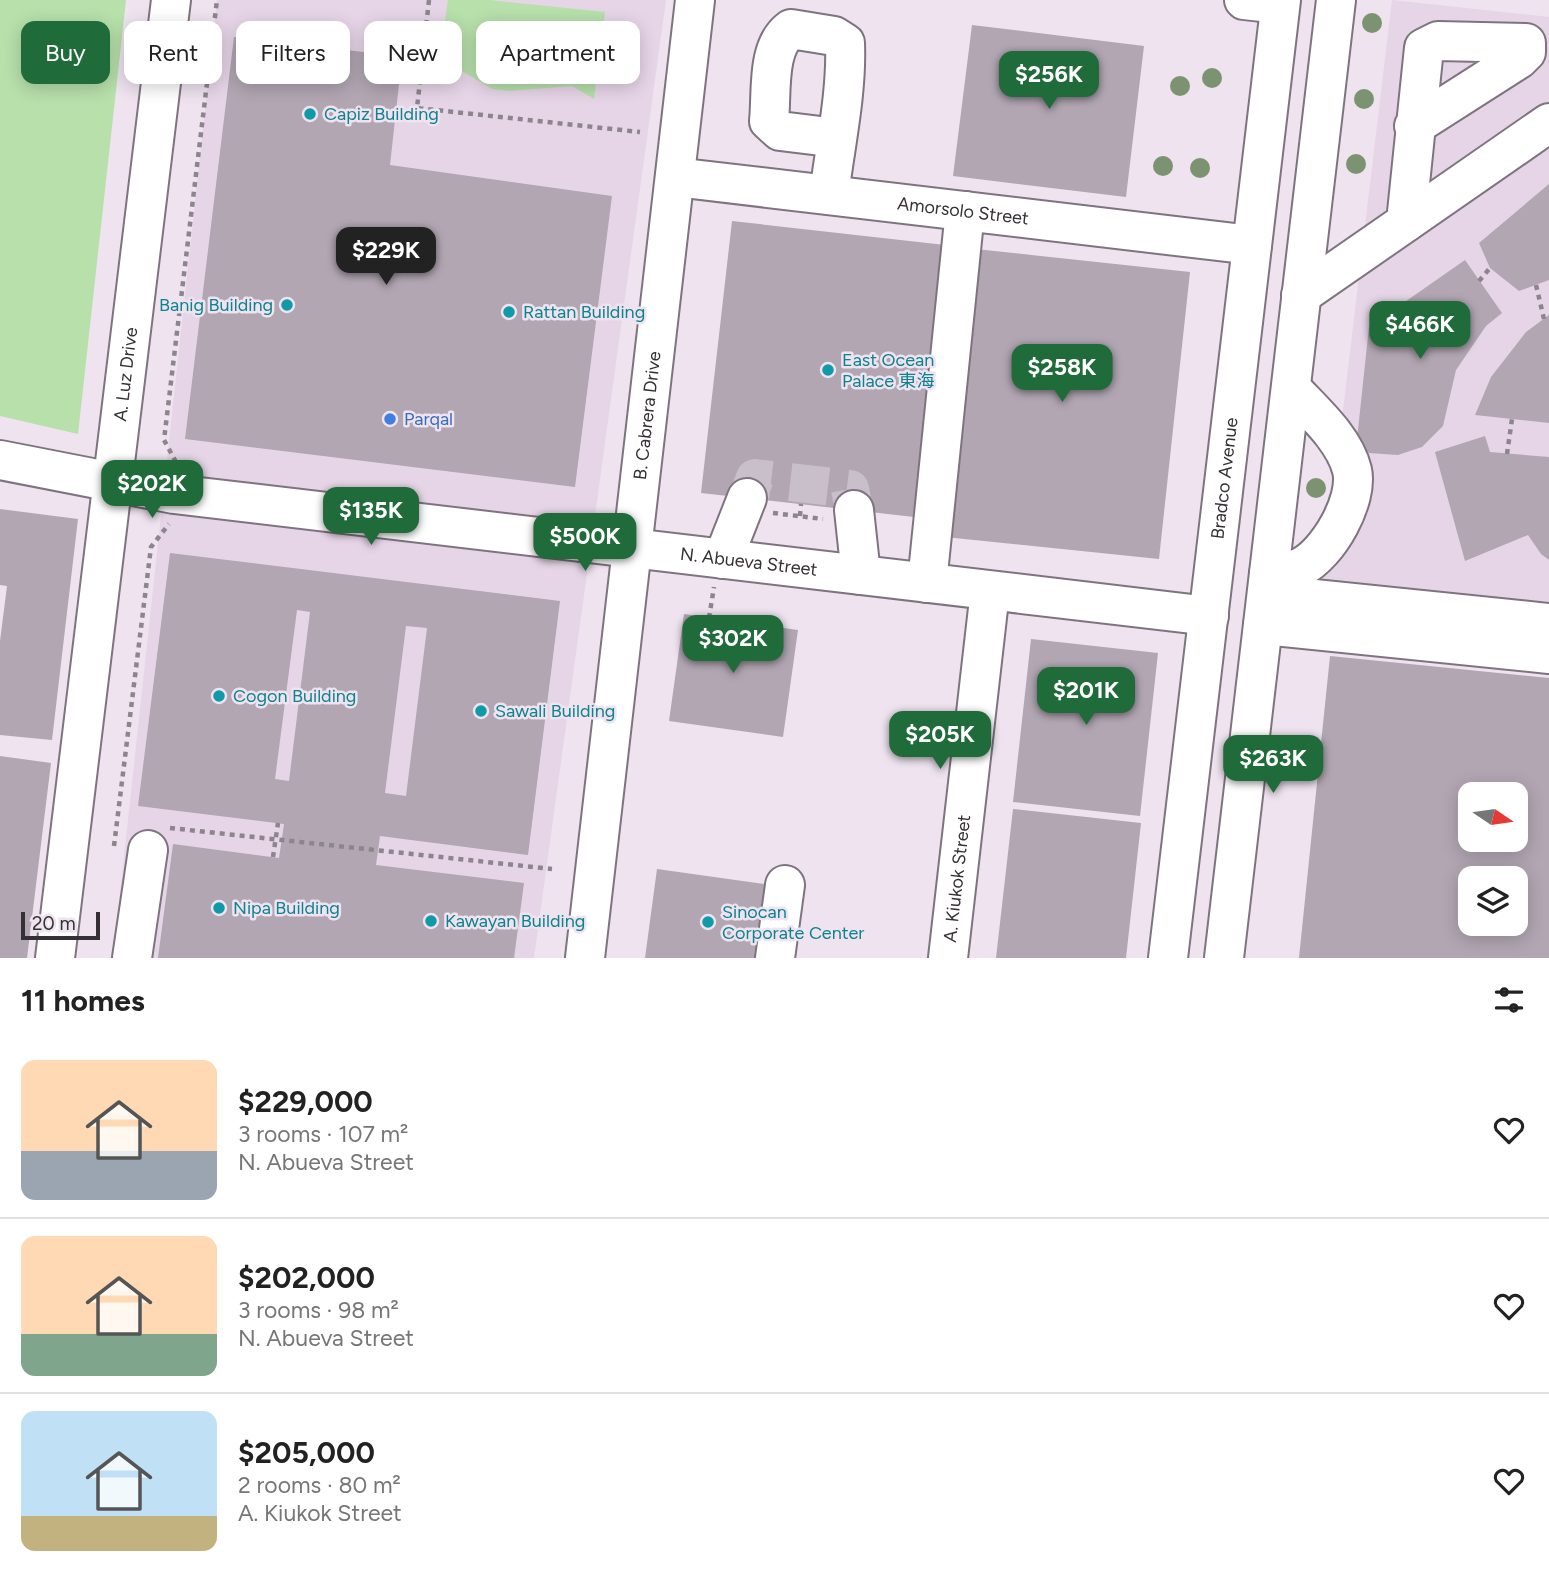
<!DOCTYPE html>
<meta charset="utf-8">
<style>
body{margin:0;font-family:Figtree,"Noto Sans SC",sans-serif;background:#f6f6f6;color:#222;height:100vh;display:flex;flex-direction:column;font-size:26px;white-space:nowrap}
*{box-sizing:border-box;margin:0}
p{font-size:23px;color:#767676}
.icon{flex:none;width:38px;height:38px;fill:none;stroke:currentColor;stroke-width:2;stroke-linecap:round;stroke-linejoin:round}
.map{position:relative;height:958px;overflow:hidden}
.side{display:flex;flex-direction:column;background:#fff;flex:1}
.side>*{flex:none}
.guide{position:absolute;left:21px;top:21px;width:700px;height:63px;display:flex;gap:14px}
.needle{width:46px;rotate:103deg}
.fabs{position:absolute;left:1458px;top:782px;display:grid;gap:14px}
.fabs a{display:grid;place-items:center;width:70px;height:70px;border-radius:14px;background:#fff;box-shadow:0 4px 18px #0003;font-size:35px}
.scale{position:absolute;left:21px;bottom:18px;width:79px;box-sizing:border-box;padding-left:7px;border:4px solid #353035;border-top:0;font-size:19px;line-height:24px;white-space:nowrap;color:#353035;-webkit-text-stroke:5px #eee3ef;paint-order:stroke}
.price{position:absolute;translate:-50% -60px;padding:0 16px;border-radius:14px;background:#1f6b3a;color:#fff;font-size:23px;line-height:46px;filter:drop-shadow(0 2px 4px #0008)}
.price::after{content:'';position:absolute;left:50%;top:42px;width:21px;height:16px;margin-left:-10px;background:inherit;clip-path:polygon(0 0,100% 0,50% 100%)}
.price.active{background:#222;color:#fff}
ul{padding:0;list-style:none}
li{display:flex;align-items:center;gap:21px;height:175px;padding:0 21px}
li+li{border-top:2px solid #e0e0e0}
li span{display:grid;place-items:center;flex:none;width:196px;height:140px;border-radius:14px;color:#555}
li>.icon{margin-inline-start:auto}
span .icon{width:84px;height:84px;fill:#fffc;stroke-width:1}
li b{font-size:30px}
h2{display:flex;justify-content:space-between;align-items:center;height:84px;padding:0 21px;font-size:30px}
.chip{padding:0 24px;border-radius:14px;background:#fff;box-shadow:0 4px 18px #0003;font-size:24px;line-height:63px}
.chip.active{background:#1f6b3a;color:#fff}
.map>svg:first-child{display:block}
</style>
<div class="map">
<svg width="1549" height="958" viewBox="0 0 1549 958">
<rect width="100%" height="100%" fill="#eee3ef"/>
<path fill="#e6d5e7" d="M217 0H666L534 958H113Z
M1392 0 1549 17V646L1318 620Z"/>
<path fill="#b7e0ab" d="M0 0H126L78 434 0 416Z
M448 0H489L605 12 594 99 572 86 509 91 492 89 462 71 438 66Z"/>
<path fill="#b1a6b2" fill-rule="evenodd" d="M972 25 1144 46 1126 197 953 176Z
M234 37 389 55 386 83 399 84 390 165 612 196 575 487 185 439Z
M1549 184V280L1519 291 1490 268 1479 243Z
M732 221 954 246 923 518 701 493Z
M966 248 1190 272 1159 559 935 536Z
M1465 260 1502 313 1486 326 1456 370 1443 426 1422 447 1398 455 1369 453 1357 439 1369 327Z
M1549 315V423L1475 415 1491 377 1526 332Z
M1485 436 1490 452 1549 457V560L1541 554 1528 535 1465 561 1435 452Z
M0 509 78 519 52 740 0 735V641L7 586 0 585Z
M170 553 560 601 528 855 380 836 376 865 524 883 514 958H158L173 844 279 858 284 824 138 806ZM297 610 310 612 289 781 275 779ZM406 626 427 628 406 796 385 793Z
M684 614 798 630 783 737 669 721Z
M1031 639 1158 653 1140 816 1013 802Z
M1330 656 1549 678V958H1299ZM1470 794H1516V840H1470ZM1470 878H1516V924H1470Z
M0 756 51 763 27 958H0Z
M1013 809 1141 823 1126 958H996Z
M657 869 772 885 762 958H645Z"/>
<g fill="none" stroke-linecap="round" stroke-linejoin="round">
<path stroke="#c9bfca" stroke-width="38" stroke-dasharray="38 19" stroke-linecap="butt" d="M747 498 755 478 850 489 854 510"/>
<g stroke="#7e747f" stroke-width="42">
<g id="minor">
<path d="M1244 0 1280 4"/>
<path id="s1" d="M675 177 1252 245"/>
<path d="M829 195C835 146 847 93 845 43L834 36 791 29C766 47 772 93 769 121L780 131 837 138"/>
<path d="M1406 222 1424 48 1438 41 1526 43V52L1519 59 1414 126"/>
<path d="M1301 295 1549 123"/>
<path id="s2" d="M0 460 174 494 1209 616"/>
<path d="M854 510 861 575"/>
<path d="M723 559 747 498"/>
<path d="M1269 574C1279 572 1292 571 1301 567 1328 554 1359 500 1352 470 1344 438 1312 411 1291 388"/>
<path d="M927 583 965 211"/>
<path d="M1267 594 1549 623"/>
<path d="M1263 625 1549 654"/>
<path id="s3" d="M55 958 171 0"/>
<path d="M132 958 148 850"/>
<path id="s4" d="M585 958 695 0"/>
<path d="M775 958 785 885"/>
<path id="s5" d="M948 958 990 591"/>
<path id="s6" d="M1168 958 1281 0"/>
<path d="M1224 958 1336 0"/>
</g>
</g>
<path stroke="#8d858d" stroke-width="4.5" stroke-dasharray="5 5" stroke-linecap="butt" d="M429 0 417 108 640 132
M1479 281 1490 268
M1536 285 1544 319
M1507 454 1512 419
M176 462 164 440 217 0
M773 513 823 519
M800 516 801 504
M709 618 714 587
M170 828 552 869
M114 846 151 547 169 524"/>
<use href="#minor" stroke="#fff" stroke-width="38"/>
<path stroke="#8d858d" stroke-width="4.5" stroke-dasharray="5 5" stroke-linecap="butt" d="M273 857 278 823"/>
</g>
<g fill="#7c9372">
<circle cx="1372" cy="23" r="10"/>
<circle cx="1212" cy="78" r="10"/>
<circle cx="1180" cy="86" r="10"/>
<circle cx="1364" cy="99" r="10"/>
<circle cx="1356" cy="164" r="10"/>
<circle cx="1163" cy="166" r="10"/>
<circle cx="1200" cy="168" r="10"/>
<circle cx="1316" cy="488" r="10"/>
</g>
<g fill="#0f9aa8" stroke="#eee3ef" stroke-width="2.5">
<circle cx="310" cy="114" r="7"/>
<circle cx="287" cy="305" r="7"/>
<circle cx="509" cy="312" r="7"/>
<circle cx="828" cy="370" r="7"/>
<circle cx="219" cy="696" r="7"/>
<circle cx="481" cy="711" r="7"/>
<circle cx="219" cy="908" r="7"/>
<circle cx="431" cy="921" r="7"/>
<circle cx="708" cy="922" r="7"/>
</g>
<circle fill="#3f7fe0" stroke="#eee3ef" stroke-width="2.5" cx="390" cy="419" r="7"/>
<g text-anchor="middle" stroke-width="5" stroke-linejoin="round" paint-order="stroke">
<g font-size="18" fill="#0d838f" stroke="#eee3ef" text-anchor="start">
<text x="324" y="120">Capiz Building</text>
<text x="273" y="311" text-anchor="end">Banig Building</text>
<text x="523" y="318">Rattan Building</text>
<text x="842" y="366">East Ocean<tspan x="842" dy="21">Palace 東海</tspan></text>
<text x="233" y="702">Cogon Building</text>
<text x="495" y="717">Sawali Building</text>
<text x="233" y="914">Nipa Building</text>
<text x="722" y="918">Sinocan<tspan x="722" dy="21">Corporate Center</tspan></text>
<text x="445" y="927">Kawayan Building</text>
</g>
<g font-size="18" fill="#353035" stroke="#eee3ef">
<text dy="6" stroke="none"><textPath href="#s1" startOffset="290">Amorsolo Street</textPath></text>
<text dy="6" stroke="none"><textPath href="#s3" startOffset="588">A. Luz Drive</textPath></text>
<text dy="6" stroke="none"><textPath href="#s4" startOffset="546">B. Cabrera Drive</textPath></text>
<text dy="6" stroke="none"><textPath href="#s6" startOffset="483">Bradco Avenue</textPath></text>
<text dy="6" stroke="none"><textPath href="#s2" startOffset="756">N. Abueva Street</textPath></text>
<text dy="6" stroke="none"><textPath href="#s5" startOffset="80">A. Kiukok Street</textPath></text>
</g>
<g font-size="18" fill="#366cbe" stroke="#eee3ef" text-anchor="start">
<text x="404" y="425">Parqal</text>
</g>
</g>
</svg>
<div class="fabs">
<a><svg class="needle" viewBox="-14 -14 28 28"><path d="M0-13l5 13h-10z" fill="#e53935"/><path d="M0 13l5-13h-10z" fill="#767676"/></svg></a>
<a><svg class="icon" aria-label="layers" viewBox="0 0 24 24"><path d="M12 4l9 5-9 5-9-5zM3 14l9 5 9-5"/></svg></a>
</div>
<div class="scale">20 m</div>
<b class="price" style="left:1049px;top:111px">$256K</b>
<b class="price active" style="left:386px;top:287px">$229K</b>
<b class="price" style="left:1420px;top:361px">$466K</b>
<b class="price" style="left:1062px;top:404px">$258K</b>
<b class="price" style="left:152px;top:520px">$202K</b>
<b class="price" style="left:371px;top:547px">$135K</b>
<b class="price" style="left:585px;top:573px">$500K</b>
<b class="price" style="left:733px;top:675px">$302K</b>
<b class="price" style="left:1086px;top:727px">$201K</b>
<b class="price" style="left:940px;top:771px">$205K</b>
<b class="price" style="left:1273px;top:795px">$263K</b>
<div class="guide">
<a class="chip active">Buy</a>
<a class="chip">Rent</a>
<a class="chip">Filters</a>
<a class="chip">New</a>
<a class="chip">Apartment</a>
</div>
</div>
<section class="side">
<h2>11 homes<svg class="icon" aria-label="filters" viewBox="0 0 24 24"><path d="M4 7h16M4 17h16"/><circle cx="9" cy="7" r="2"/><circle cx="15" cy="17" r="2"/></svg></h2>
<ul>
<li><span style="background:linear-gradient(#ffd9b3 65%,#9aa5b1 0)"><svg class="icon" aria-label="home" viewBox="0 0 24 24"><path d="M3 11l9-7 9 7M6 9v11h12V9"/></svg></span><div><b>$229,000</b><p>3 rooms · 107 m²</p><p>N. Abueva Street</p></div><svg class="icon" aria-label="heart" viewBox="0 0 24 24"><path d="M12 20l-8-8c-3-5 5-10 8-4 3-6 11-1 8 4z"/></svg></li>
<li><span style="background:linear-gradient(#ffd9b3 70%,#7fa58c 0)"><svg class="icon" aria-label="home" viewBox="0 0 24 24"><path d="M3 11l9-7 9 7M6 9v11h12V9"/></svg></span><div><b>$202,000</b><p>3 rooms · 98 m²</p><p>N. Abueva Street</p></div><svg class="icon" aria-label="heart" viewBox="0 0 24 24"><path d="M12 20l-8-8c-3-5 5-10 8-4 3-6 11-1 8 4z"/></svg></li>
<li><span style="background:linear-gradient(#bfe0f5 75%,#c2b280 0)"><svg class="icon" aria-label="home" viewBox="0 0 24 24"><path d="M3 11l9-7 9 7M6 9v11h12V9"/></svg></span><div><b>$205,000</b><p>2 rooms · 80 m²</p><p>A. Kiukok Street</p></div><svg class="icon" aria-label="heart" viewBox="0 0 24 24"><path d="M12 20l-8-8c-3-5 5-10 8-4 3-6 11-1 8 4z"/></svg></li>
</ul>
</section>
